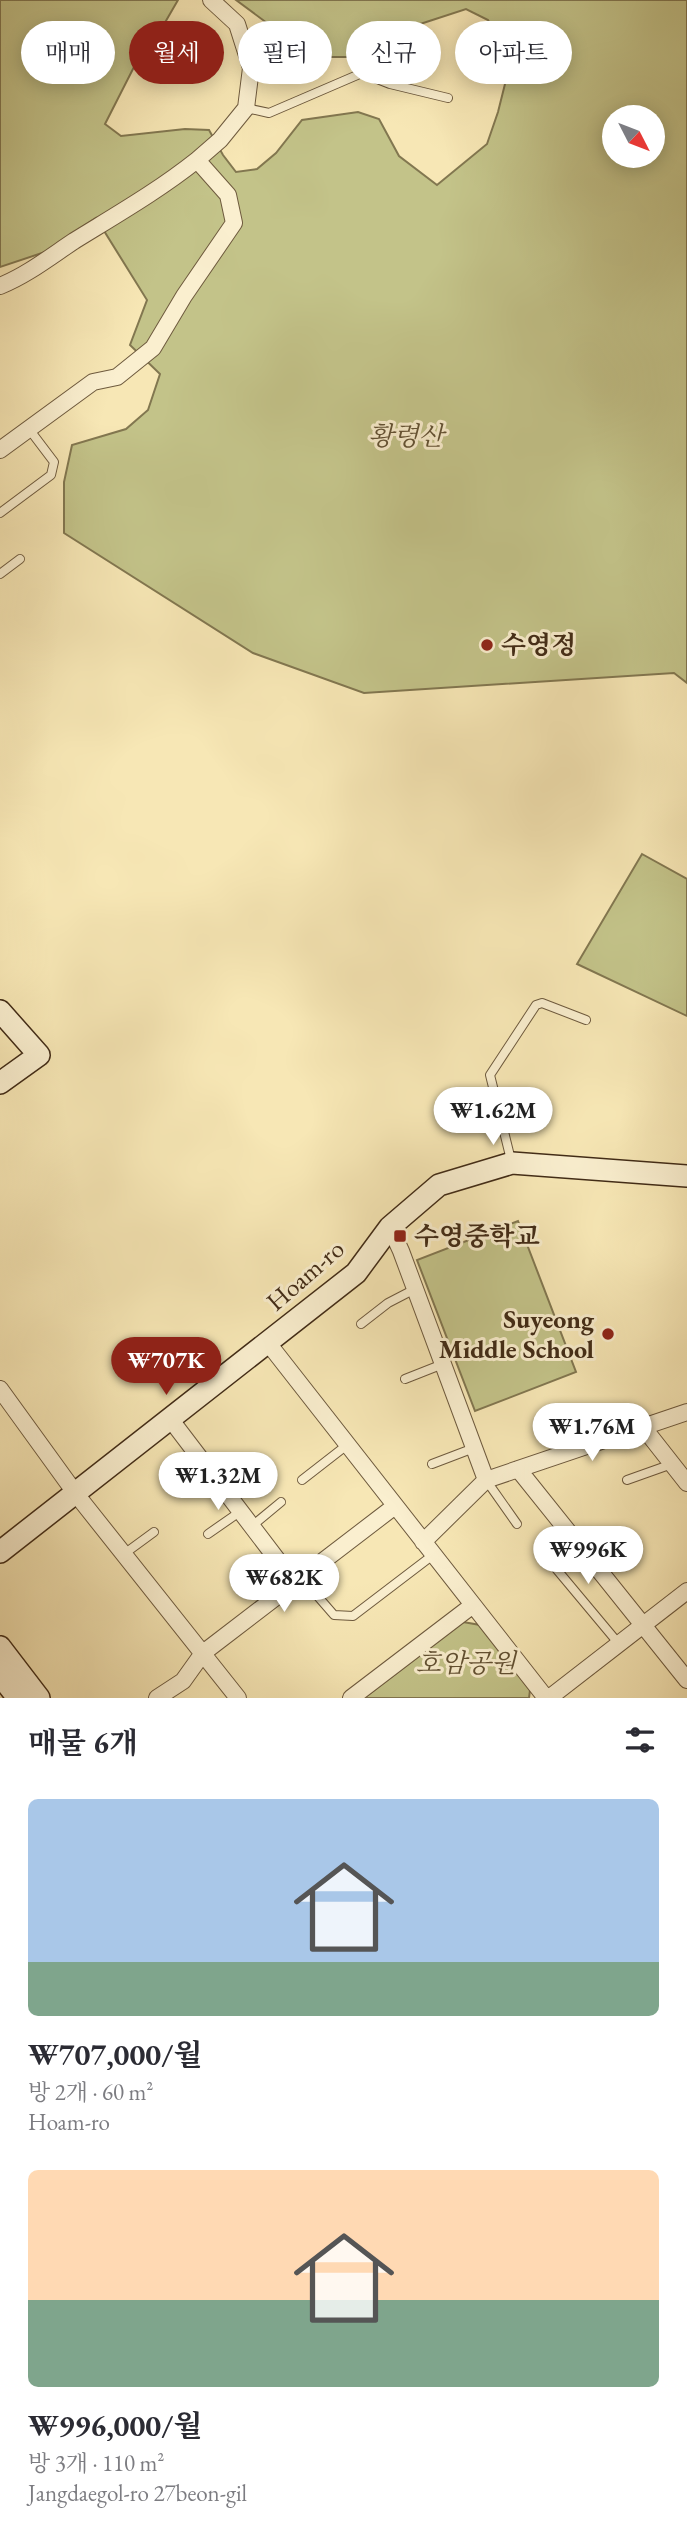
<!DOCTYPE html>
<html lang="ko">
<meta charset="utf-8">
<style>
body{margin:0;font-family:"EB Garamond","Noto Serif KR",serif;background:#f2f2f3;color:#2b2b33;height:100vh;display:flex;flex-direction:column;font-size:26px;white-space:nowrap}
*{box-sizing:border-box;margin:0}
p{font-size:23px;color:#7c7c81}
.icon{flex:none;width:38px;height:38px;fill:none;stroke:currentColor;stroke-width:2;stroke-linecap:round;stroke-linejoin:round}
.map{position:relative;height:1698px;overflow:hidden}
.panel{display:flex;flex-direction:column;background:#fff;flex:1}
.panel>*{flex:none}
.guide{position:absolute;left:21px;top:21px;width:646px;height:63px;display:flex;gap:14px}
.needle{width:46px;rotate:132deg}
.fabs{position:absolute;left:602px;top:105px;display:grid;gap:14px}
.fabs a{display:grid;place-items:center;width:63px;height:63px;border-radius:50%;background:#fff;box-shadow:0 4px 18px #0003;font-size:35px}
.price{position:absolute;translate:-50% -60px;padding:0 16px;border-radius:24px;background:#fff;color:#222;font-size:23px;line-height:46px;filter:drop-shadow(0 2px 4px #0008)}
.price::after{content:'';position:absolute;left:50%;top:42px;width:21px;height:16px;margin-left:-10px;background:inherit;clip-path:polygon(0 0,100% 0,50% 100%)}
.price.on{background:#8f2418;color:#fff}
ul{padding:0;list-style:none}
li{display:grid;align-content:center;gap:14px;height:371px;padding:0 28px}
li span{display:grid;place-items:center;height:217px;border-radius:10px;color:#555}
li>.icon{margin-inline-start:auto}
span .icon{width:126px;height:126px;fill:#fffc;stroke-width:1}
li b{font-size:30px}
h2{display:flex;justify-content:space-between;align-items:center;height:84px;padding:0 28px;font-size:30px}
.chip{padding:0 24px;border-radius:32px;background:#fff;box-shadow:0 4px 18px #0003;font-size:24px;line-height:63px}
.chip.on{background:#8f2418;color:#fff}
.map>svg:first-child{display:block}
</style>
<div class="map">
<svg width="687" height="1698" viewBox="0 0 687 1698">
<rect width="100%" height="100%" fill="#f7e7b5"/>
<filter id="stains"><feTurbulence type="fractalNoise" baseFrequency=".00286" numOctaves="4"/><feColorMatrix values="0 0 0 0 .2 0 0 0 0 .09 0 0 0 0 .02 0 0 0 .5 -.17"/></filter>
<radialGradient id="worn" r=".72"><stop offset=".6" stop-color="#630" stop-opacity="0"/><stop offset="1" stop-color="#630" stop-opacity=".3"/></radialGradient>
<path fill="#c3c389" stroke="#827750" stroke-width="2" fill-rule="evenodd" d="M0 0H178L163 26 137 61 105 124 121 136 185 129 209 130 223 155 236 172 257 169 276 153 302 120 358 112 379 119 399 156 437 185 487 144 498 112 506 80 502 47 488 20 466 9 408 28 374 57H322L291 45 271 26 236 0H687V683L674 673 364 693 253 653 64 533V482L72 445 126 429 148 410 160 374 130 345 147 300 96 218 45 252 0 267ZM614 117H653V156H614Z
M642 854 687 879V1016L577 964Z
M518 1221 576 1372 475 1411 417 1260Z
M463 1622 480 1625 530 1690 529 1698H364Z"/>
<g fill="none" stroke-linecap="round" stroke-linejoin="round">
<g stroke="#6e5a3e" stroke-width="10">
<path id="lane" d="M246 108 269 113 362 73 390 84 448 98
M0 513 51 475 54 462 29 429
M0 574 20 559
M511 1160 490 1075 536 1005 542 1003 586 1020
M361 1324 388 1303 415 1289
M405 1379 443 1364
M432 1464 474 1448
M302 1480 347 1445
M486 1480 517 1524
M627 1480 672 1464
M184 1490 209 1470
M252 1526 281 1502
M208 1534 241 1511
M124 1554 154 1532
M553 1565 619 1644
M314 1592 334 1615 353 1616 433 1555"/>
</g>
<g stroke="#6e5a3e" stroke-width="18">
<path id="street" d="M0 286C27 275 50 257 74 241 116 215 158 191 197 160
M0 450 93 382 117 377 153 348 184 296 234 223 228 195 197 160 220 140 246 108 251 68 237 24 211 0
M390 1227 401 1251 486 1480
M268 1343 546 1698
M0 1389 76 1494 238 1698
M171 1420 295 1583
M643 1427 687 1483
M518 1469 687 1680
M423 1542 486 1480 687 1412
M157 1698 183 1681 203 1653 395 1506
M351 1698 473 1605
M549 1698 687 1591"/>
</g>
<g stroke="#412b16" stroke-width="24">
<path id="secondary" d="M0 1011 39 1055 0 1083
M0 1552 356 1273 390 1227 439 1185 512 1163 687 1176
M0 1647 39 1698
M0 1675 18 1698"/>
</g>
<use href="#lane" stroke="#faefcf" stroke-width="8"/>
<use href="#street" stroke="#faefcf" stroke-width="16"/>
<use href="#secondary" stroke="#faefcf" stroke-width="21"/>
</g>
<g fill="#8f2418" stroke="#faefcf" stroke-width="2.5">
<circle cx="487" cy="645" r="7"/>
<rect x="393" y="1229" width="14" height="14" rx="3.5"/>
<circle cx="608" cy="1334" r="7"/>
</g>
<g text-anchor="middle" stroke-width="6" stroke-linejoin="round" paint-order="stroke">
<g font-size="26" font-style="italic" fill="#625133" stroke="#faefcf">
<text x="406" y="445">황령산</text>
<text x="466" y="1672">호암공원</text>
</g>
<g font-size="26" font-weight="bold" fill="#412b16" stroke="#faefcf" text-anchor="start">
<text x="501" y="654">수영정</text>
<text x="414" y="1245">수영중학교</text>
<text x="594" y="1328" text-anchor="end">Suyeong<tspan x="594" dy="30">Middle School</tspan></text>
</g>
<g font-size="26" fill="#412b16" stroke="#faefcf">
<text transform="translate(305 1275) rotate(-41)" y="9">Hoam-ro</text>
</g>
</g>
<rect width="100%" height="100%" filter="url(#stains)"/>
<rect width="100%" height="100%" fill="url(#worn)"/>
</svg>
<div class="fabs">
<a><svg class="needle" viewBox="-14 -14 28 28"><path d="M0-13l5 13h-10z" fill="#e53935"/><path d="M0 13l5-13h-10z" fill="#7c7c81"/></svg></a>
</div>
<b class="price" style="left:493px;top:1147px">₩1.62M</b>
<b class="price on" style="left:166px;top:1397px">₩707K</b>
<b class="price" style="left:592px;top:1463px">₩1.76M</b>
<b class="price" style="left:218px;top:1512px">₩1.32M</b>
<b class="price" style="left:588px;top:1586px">₩996K</b>
<b class="price" style="left:284px;top:1614px">₩682K</b>
<div class="guide">
<a class="chip">매매</a>
<a class="chip on">월세</a>
<a class="chip">필터</a>
<a class="chip">신규</a>
<a class="chip">아파트</a>
</div>
</div>
<section class="panel">
<h2>매물 6개<svg class="icon" aria-label="filters" viewBox="0 0 24 24"><path d="M4 7h16M4 17h16"/><circle cx="9" cy="7" r="2"/><circle cx="15" cy="17" r="2"/></svg></h2>
<ul>
<li><span style="background:linear-gradient(#a9c7e8 75%,#7fa58c 0)"><svg class="icon" aria-label="home" viewBox="0 0 24 24"><path d="M3 11l9-7 9 7M6 9v11h12V9"/></svg></span><div><b>₩707,000/월</b><p>방 2개 · 60 m²</p><p>Hoam-ro</p></div></li>
<li><span style="background:linear-gradient(#ffd9b3 60%,#7fa58c 0)"><svg class="icon" aria-label="home" viewBox="0 0 24 24"><path d="M3 11l9-7 9 7M6 9v11h12V9"/></svg></span><div><b>₩996,000/월</b><p>방 3개 · 110 m²</p><p>Jangdaegol-ro 27beon-gil</p></div></li>
</ul>
</section>
